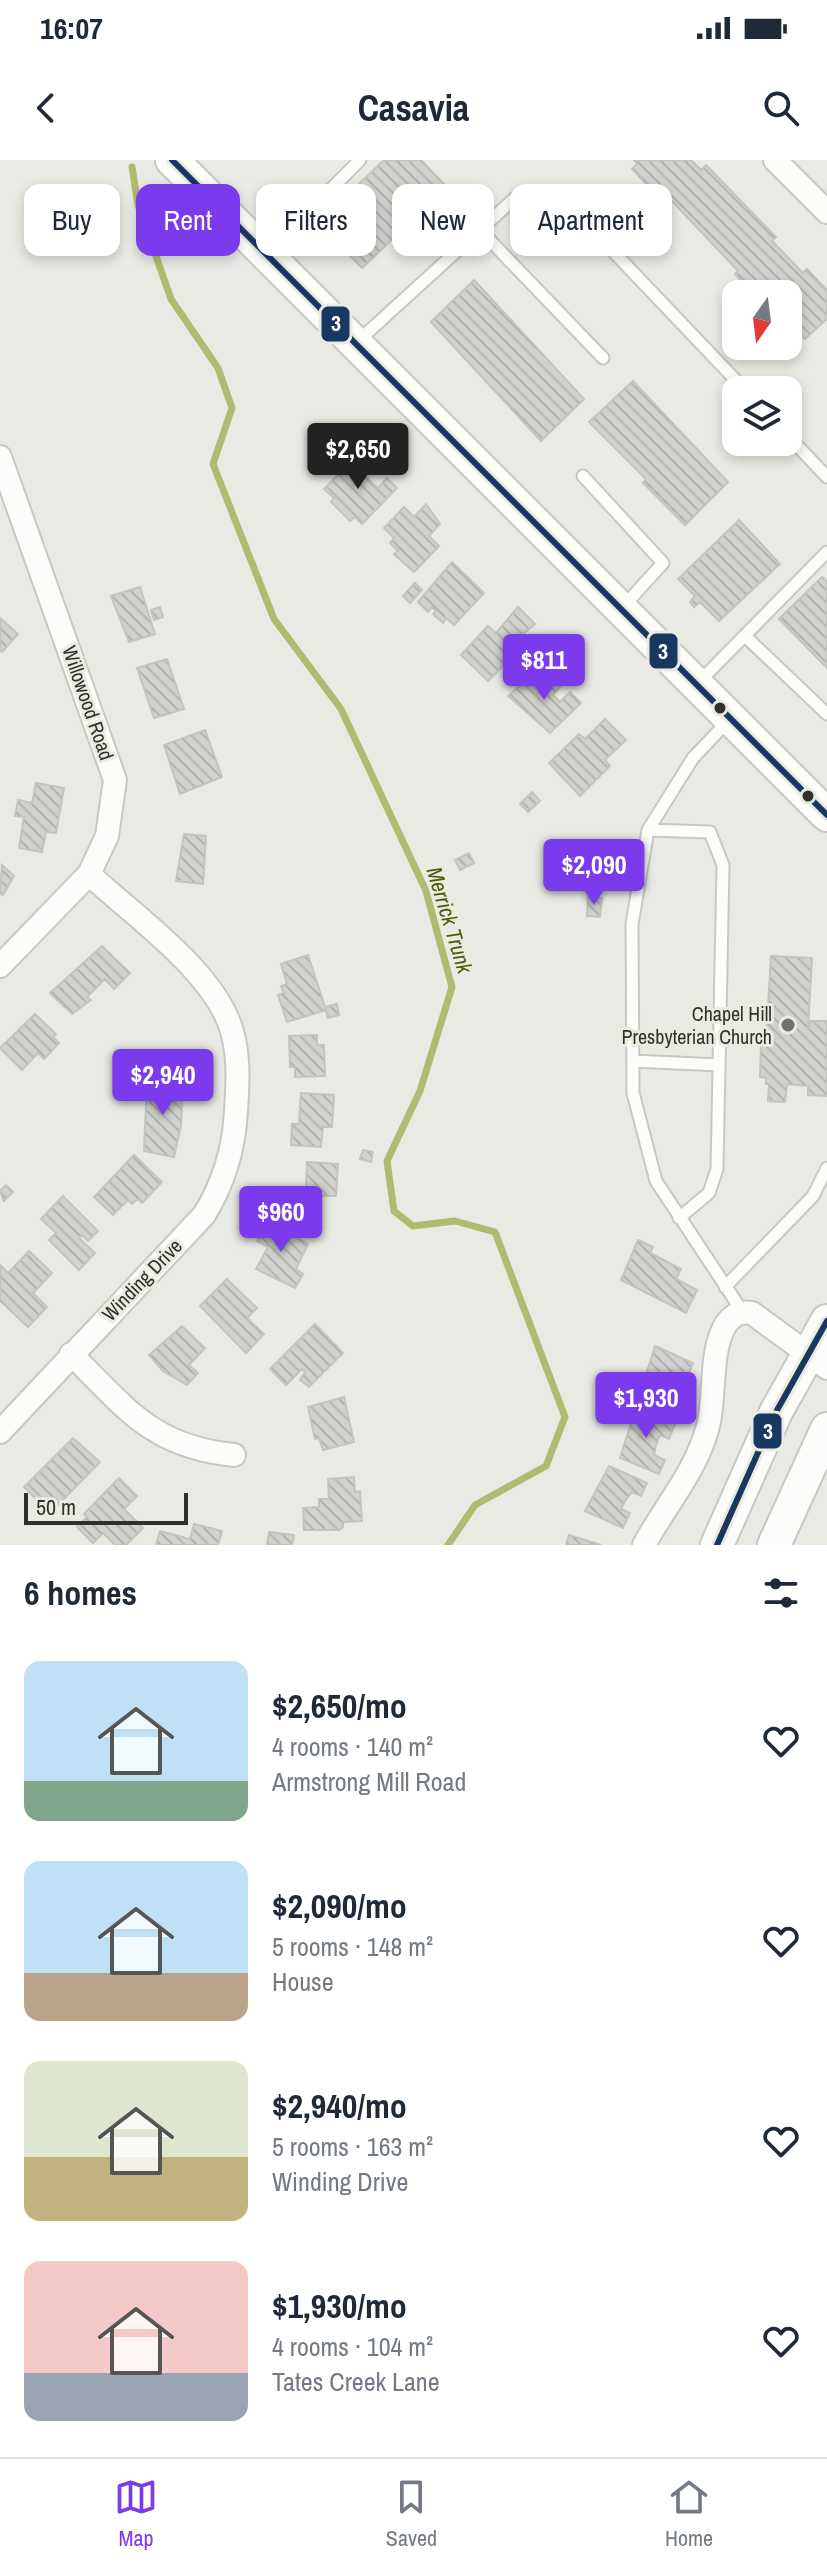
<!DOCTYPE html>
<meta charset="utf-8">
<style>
body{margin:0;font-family:"Archivo Narrow",sans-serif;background:#f2f2f3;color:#1f2937;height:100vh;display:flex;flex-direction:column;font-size:30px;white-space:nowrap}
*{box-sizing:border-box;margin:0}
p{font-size:26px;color:#747a83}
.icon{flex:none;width:44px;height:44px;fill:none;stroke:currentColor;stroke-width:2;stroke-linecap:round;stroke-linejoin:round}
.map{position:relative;height:1385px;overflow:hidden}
.sheet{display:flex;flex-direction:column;background:#fff;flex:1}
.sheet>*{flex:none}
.guide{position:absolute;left:24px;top:24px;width:780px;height:72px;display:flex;gap:16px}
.needle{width:52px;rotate:194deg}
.tools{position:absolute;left:722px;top:120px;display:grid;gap:16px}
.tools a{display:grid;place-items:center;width:80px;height:80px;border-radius:16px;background:#fff;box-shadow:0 4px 12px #0003;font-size:40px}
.scale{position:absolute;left:24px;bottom:20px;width:164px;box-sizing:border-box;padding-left:8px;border:4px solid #30312d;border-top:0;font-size:22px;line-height:28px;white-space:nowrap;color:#30312d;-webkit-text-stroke:6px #eaece2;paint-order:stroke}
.price{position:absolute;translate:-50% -68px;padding:0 18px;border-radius:8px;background:#7c3aed;color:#fff;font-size:26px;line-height:52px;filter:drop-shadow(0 2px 4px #0008)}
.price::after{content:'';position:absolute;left:50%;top:48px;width:24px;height:18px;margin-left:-12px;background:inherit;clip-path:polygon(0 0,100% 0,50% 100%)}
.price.active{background:#222;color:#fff}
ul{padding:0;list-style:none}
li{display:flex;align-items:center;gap:24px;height:200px;padding:0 24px}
li span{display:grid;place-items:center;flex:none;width:224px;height:160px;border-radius:16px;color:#555}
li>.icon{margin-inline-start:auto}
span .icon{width:96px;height:96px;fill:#fffc;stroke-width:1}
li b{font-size:34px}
h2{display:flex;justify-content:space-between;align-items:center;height:96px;padding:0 24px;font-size:34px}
.pill{padding:0 28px;border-radius:16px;background:#fff;box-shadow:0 4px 12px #0003;font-size:28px;line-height:72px}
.pill.active{background:#7c3aed;color:#fff}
.status{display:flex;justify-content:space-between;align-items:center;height:56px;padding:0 40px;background:#fff;direction:ltr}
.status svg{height:22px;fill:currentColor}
header{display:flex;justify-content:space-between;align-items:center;height:104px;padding:0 24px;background:#fff;font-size:36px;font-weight:800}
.menu{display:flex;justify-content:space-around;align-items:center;height:112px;border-top:2px solid #e0e1e3;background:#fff;font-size:22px;color:#747a83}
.menu a{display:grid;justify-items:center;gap:4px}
.menu .active{color:#7c3aed}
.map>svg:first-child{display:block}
</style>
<div class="status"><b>16:07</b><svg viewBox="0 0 49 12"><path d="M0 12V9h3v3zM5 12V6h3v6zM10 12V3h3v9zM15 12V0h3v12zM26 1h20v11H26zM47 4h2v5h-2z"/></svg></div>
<header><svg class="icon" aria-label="back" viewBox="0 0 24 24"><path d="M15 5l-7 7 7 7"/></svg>Casavia<svg class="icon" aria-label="search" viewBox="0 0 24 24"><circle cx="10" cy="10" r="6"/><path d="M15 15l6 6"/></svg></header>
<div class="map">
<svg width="827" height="1385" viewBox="0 0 827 1385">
<defs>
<pattern id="building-back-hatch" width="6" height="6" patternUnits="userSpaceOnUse" patternTransform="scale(2)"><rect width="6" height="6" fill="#d1d2ce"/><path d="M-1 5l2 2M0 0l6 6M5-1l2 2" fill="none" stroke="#b4b5b1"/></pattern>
</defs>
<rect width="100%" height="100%" fill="#e9eae4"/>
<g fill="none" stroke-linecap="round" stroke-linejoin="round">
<path stroke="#b1ba70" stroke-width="7" d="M132 7 138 45 171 139 218 208 232 248 213 304 274 459 341 549 426 731 452 827 420 931 387 1001 394 1051 413 1066 455 1061 495 1072 565 1257 546 1306 475 1345 448 1385"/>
</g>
<path fill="url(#building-back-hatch)" stroke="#c2c4bf" stroke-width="2" d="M384 0H421L447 27 362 108 318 63Z
M634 0H691L701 10 706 5 776 77 772 81 803 113 807 109 827 130V159L805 179 788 161V134H754L735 114 738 111 669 38 664 43 632 9 637 4Z
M474 120 584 239 541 281 431 162Z
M633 221 728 322 685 365 643 323 646 319 589 262Z
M361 291 370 300 359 311 378 328 387 318 397 328 362 364 355 357 350 361 331 342 334 338 324 329Z
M426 344 440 364 429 376 439 386 414 412 394 394 398 391 390 383 394 378 384 368 404 347 414 357Z
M739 360 780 404 719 461 700 442 694 447 690 442 695 436 678 419Z
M452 402 484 433 454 465 446 458 443 463 433 454 436 451 432 447 428 452 418 442Z
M822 417 827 422V508L779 459Z
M415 423 422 430 410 443 403 436Z
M140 427 155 474 129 482 111 436Z
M160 447 163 457 154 460 151 450Z
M518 447 535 464 508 487 515 494 488 521 461 495 488 466 496 473Z
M0 458 18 474 2 492 0 490Z
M167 499 184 549 154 558 137 508Z
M530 516 539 525 549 516 560 527 553 535 560 542 570 532 581 543 550 573 508 536Z
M605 559 626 580 605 600 610 606 580 636 549 603 579 574 585 579Z
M205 570 222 617 180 634 164 585Z
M36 623 64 628 56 673 46 672 42 692 19 688 24 657 15 656 18 640 32 643Z
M532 632 540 641 528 652 520 644Z
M184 674 206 676 203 724 176 721Z
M469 693 474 703 460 710 455 700Z
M2 705 14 716 3 735 0 734Z
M588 737 602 738 600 757 587 756Z
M102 786 130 813 114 829 105 819 87 837 91 840 72 854 50 833Z
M308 795 326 850 287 862 278 835 284 833 281 826 287 824 281 804Z
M771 796 812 798 808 870 811 861H827V936L808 935V926L787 924 785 942 768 941 769 924H766V918L760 917 761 882H766Z
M337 844 339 855 328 858 325 847Z
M35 854 56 874 53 877 59 883 44 899 38 893 22 910 0 888Z
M317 875V885H324L325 916 295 917V907H290L289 876Z
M147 920 183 922 181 965 174 997 144 991Z
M301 933 334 935 332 967H323L321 987 291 985 292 964H299Z
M363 990 373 992 371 1002 360 999Z
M134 995 162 1022 142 1043 138 1039 132 1044 128 1040 113 1055 94 1037Z
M307 1002 338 1004 336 1036H322L302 1051 280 1049 281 1027 306 1028Z
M6 1025 13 1032 4 1041 0 1031Z
M63 1036 98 1071 88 1081 82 1075 79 1078 95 1093 79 1110 49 1080 56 1073 41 1059Z
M269 1059 308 1084 296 1109 303 1114 295 1128 256 1109 268 1087 257 1081Z
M638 1080 653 1087 650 1093 681 1109 676 1119 697 1130 686 1153 621 1120Z
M29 1091 52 1113 33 1133 47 1147 28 1167 0 1141V1105L8 1113Z
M227 1119 257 1148 247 1158 264 1174 246 1193 200 1146Z
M315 1164 343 1193 309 1227 300 1220 305 1212 302 1209 286 1225 270 1209Z
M182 1166 205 1188 189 1205 198 1213 187 1225 163 1211 149 1195Z
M655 1186 693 1203 687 1218 679 1214 675 1223 673 1233 684 1239 677 1254 639 1237Z
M344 1237 354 1282 323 1290 319 1278 315 1279 308 1247Z
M636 1247 675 1264 669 1279 660 1275 656 1285 654 1295 665 1300 659 1314 620 1298Z
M73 1278 100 1302 50 1353 24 1327Z
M609 1306 647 1323 641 1336 632 1332 625 1341 621 1349 630 1353 623 1368 585 1351Z
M354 1317 355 1332 360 1331 362 1361 343 1362V1367L339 1370H304L303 1348 319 1347V1339H329L328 1319Z
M119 1318 137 1336 124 1349 143 1368 126 1385H115L103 1373 93 1383 77 1367 87 1357 84 1354Z
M194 1364 222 1371 218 1385H156L160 1371 190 1379Z
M269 1372 294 1375 292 1385H267Z
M569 1375 601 1385H566Z"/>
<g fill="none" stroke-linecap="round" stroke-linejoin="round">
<g stroke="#c7c8c4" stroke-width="15">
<path id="service" d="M480 70 603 198
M267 93 360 0
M356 183 515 38 550 33 569 45 745 230
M788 276 827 317
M583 316 663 403 622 448
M745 476 827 554
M698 523 827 392
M728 561 693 598 648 670 632 764 633 933 656 1021 742 1151
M648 670 710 672 723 705 717 1009 709 1033 679 1058
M633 901 719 905
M725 1127 813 1036 827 1008"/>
</g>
<g stroke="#c7c8c4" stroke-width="26">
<path id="minor" d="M775 0 827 52
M0 297 115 620 107 676 89 714 0 806
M71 1194C126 1248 152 1287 234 1295
M0 1272 204 1055C224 1023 234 989 236 951 238 921 240 888 228 860 205 805 133 755 89 714
M644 1385C665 1346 697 1310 708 1266 716 1235 709 1192 726 1164 733 1154 741 1151 752 1153L827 1208"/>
</g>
<g stroke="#c7c8c4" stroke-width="36">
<path id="secondary" d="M172 0 827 655
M717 1385 776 1252 827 1161
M774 1385 827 1269"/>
</g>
<use href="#service" stroke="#fcfcfb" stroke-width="11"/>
<use href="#minor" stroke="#fcfcfb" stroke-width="22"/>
<use href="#secondary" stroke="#fcfcfb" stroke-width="32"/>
<g stroke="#eaece2" stroke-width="12">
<path id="bus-1" d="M172 0 827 655
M717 1385 776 1252 827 1161"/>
</g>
<use href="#bus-1" stroke="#183862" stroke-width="6"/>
</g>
<g fill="#30312d" stroke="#eaece2" stroke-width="3">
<circle cx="720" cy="548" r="7"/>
<circle cx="808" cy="636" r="7"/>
</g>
<circle fill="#71726d" stroke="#eaece2" stroke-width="3" cx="788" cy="865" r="8"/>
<g text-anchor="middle" stroke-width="6" stroke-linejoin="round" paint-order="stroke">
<g font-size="20" fill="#30312d" stroke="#eaece2">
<text transform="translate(88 543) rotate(71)" y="7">Willowood Road</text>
<text transform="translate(142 1120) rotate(-46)" y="7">Winding Drive</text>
</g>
<g font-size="20" fill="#30312d" stroke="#eaece2" text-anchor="end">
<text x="772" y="861">Chapel Hill<tspan x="772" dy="23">Presbyterian Church</tspan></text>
</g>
<g font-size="22" font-style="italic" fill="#51590b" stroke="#eaece2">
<text transform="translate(450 760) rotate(73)" y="8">Merrick Trunk</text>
</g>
</g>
<g stroke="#eaece2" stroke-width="3">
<rect x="320" y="145" width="31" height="38" rx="8" fill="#183862"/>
<rect x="648" y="472" width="31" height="38" rx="8" fill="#183862"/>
<rect x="752" y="1252" width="31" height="38" rx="8" fill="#183862"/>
</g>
<g font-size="22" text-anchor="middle" font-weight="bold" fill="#fff">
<text x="336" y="171">3</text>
<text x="663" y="499">3</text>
<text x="768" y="1279">3</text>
</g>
</svg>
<div class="tools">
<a><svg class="needle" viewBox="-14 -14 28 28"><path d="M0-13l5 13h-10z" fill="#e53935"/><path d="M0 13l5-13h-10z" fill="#747a83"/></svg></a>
<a><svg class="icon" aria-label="layers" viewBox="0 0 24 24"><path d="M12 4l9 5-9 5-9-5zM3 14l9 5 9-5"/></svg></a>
</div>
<div class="scale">50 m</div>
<b class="price active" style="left:358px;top:331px">$2,650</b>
<b class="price" style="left:544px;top:542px">$811</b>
<b class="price" style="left:594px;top:747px">$2,090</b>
<b class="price" style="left:163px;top:957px">$2,940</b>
<b class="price" style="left:281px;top:1094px">$960</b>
<b class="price" style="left:646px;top:1280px">$1,930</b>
<div class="guide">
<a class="pill">Buy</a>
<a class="pill active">Rent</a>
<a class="pill">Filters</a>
<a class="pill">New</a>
<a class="pill">Apartment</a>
</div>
</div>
<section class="sheet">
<h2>6 homes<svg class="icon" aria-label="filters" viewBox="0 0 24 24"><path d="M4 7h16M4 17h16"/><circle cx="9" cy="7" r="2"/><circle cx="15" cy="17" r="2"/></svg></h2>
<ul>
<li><span style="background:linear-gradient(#bfe0f5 75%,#7fa58c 0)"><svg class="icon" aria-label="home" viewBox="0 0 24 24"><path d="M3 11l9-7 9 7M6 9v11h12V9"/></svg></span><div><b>$2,650/mo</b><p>4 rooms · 140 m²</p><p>Armstrong Mill Road</p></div><svg class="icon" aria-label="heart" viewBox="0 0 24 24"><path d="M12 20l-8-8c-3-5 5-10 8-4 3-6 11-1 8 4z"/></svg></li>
<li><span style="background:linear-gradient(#bfe0f5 70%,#b9a48a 0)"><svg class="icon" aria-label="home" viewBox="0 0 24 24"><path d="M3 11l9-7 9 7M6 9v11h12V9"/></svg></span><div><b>$2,090/mo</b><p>5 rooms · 148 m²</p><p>House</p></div><svg class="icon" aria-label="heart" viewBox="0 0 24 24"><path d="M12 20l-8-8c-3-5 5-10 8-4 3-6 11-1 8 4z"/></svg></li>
<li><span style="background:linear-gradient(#dfe7d0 60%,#c2b280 0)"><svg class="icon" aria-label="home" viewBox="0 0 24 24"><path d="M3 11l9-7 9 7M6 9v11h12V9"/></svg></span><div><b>$2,940/mo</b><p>5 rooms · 163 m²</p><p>Winding Drive</p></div><svg class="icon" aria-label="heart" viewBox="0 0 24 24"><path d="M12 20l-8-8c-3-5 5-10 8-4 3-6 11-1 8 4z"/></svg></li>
<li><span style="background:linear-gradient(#f6c9c9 70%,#9aa5b1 0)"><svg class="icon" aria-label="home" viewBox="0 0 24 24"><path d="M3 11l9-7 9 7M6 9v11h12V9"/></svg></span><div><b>$1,930/mo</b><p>4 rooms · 104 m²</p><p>Tates Creek Lane</p></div><svg class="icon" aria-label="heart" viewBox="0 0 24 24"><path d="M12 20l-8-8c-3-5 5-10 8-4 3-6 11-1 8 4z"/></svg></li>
</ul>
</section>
<nav class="menu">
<a class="active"><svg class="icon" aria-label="map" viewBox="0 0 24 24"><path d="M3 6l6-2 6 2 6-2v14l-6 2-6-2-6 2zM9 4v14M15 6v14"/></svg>Map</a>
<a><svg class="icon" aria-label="saved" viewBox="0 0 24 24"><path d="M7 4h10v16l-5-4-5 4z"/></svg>Saved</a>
<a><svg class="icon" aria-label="home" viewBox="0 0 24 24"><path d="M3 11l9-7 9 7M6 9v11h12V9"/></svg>Home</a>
</nav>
